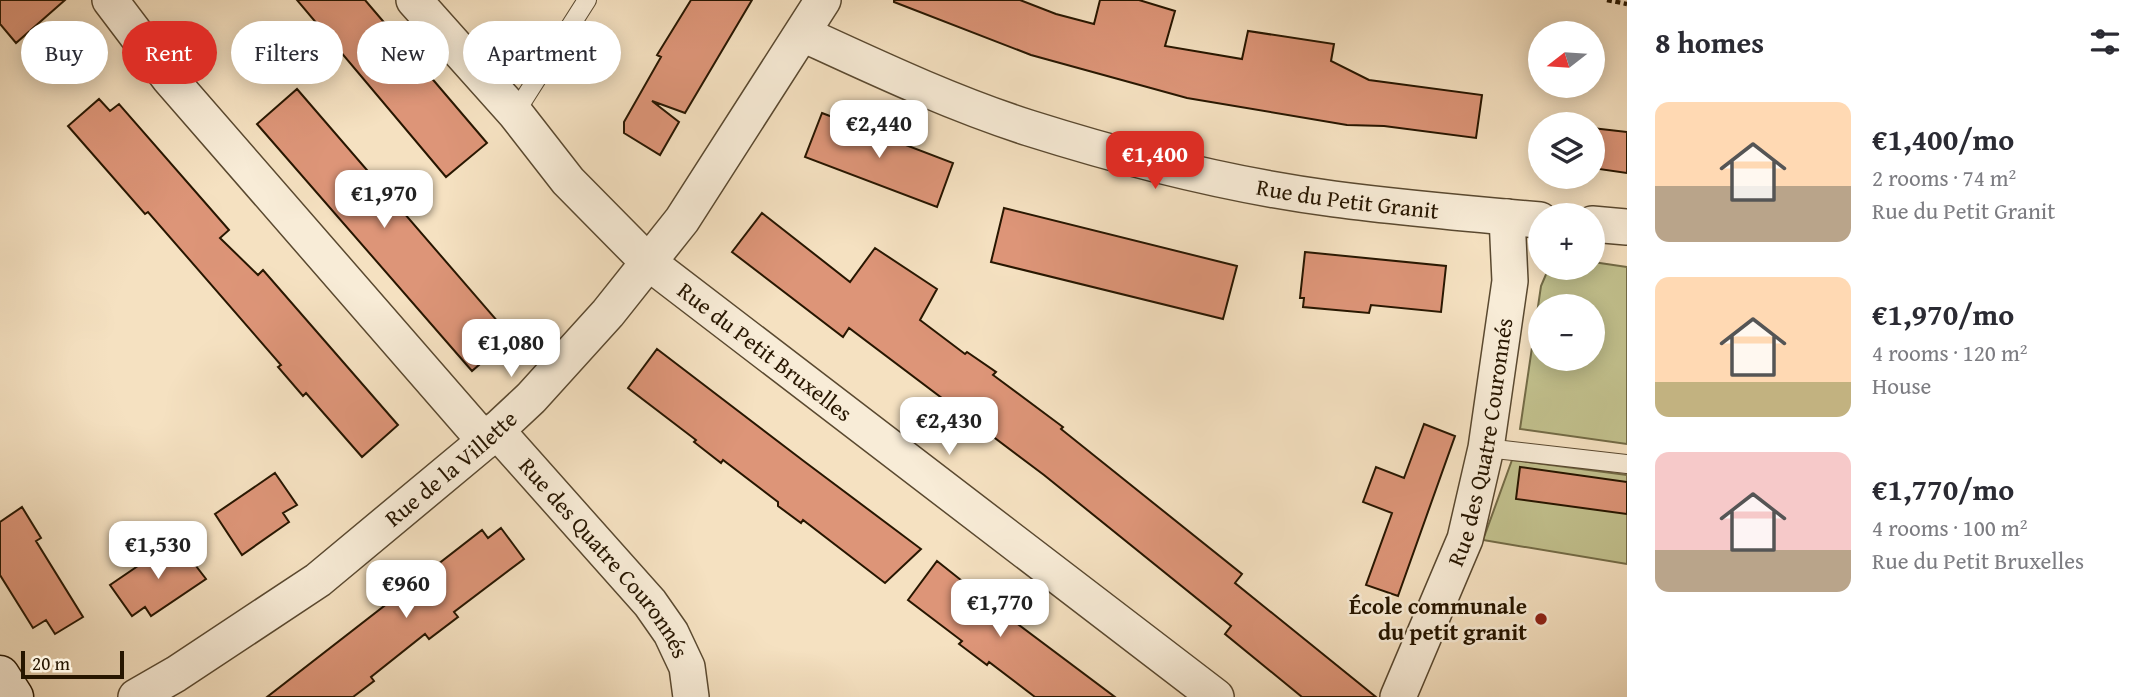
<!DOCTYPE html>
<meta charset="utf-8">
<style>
body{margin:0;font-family:"Gentium Book Plus",serif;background:#f2f2f3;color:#2b2b33;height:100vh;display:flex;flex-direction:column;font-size:26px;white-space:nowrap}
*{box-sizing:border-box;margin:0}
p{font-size:23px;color:#7c7c81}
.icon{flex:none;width:38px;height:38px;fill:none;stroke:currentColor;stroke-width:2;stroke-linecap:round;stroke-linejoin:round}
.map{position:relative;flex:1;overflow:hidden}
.sheet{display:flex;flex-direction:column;background:#fff;width:525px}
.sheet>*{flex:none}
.top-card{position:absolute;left:21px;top:21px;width:665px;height:63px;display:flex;gap:14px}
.needle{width:46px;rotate:253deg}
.tools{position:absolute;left:1528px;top:21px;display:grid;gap:14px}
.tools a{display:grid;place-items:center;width:77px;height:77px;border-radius:50%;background:#fff;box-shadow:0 4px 18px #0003;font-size:35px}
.scale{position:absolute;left:21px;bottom:18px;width:103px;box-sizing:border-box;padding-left:7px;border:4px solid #271600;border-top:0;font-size:19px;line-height:24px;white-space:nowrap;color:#271600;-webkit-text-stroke:5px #f8ecd7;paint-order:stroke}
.price{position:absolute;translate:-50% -60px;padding:0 16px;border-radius:14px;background:#fff;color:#222;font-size:23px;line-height:46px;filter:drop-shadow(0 2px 4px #0008)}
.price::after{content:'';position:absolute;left:50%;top:42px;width:21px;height:16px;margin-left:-10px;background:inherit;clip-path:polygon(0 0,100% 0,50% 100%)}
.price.on{background:#d93025;color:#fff}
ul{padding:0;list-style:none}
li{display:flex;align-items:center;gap:21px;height:175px;padding:0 28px}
li span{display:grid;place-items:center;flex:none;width:196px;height:140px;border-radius:14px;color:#555}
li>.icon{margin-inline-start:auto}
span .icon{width:84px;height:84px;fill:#fffc;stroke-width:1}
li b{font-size:30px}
h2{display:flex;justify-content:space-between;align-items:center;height:84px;padding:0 28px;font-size:30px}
.pill{padding:0 24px;border-radius:32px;background:#fff;box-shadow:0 4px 18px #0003;font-size:24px;line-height:63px}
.pill.on{background:#d93025;color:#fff}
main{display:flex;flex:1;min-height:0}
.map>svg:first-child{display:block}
</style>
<main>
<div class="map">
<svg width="1627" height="697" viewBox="0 0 1627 697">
<rect width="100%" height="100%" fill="#f5e1c1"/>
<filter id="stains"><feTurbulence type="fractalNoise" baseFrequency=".00286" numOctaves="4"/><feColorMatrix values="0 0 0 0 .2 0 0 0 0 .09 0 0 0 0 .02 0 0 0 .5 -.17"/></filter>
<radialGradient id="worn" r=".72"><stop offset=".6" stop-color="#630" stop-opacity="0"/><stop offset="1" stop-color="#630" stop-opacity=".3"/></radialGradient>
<path fill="#c2c18e" stroke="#746c47" stroke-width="2" fill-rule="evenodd" d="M1593 262 1627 267V444L1520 429 1541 286 1547 272 1553 268H1592ZM1540 306H1592V359H1540Z
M1512 460 1627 475V564L1483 540Z"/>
<path fill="#dd9578" stroke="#271600" stroke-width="2" d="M0 0H65L16 43 0 24Z
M297 0H365L487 143 446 177Z
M691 0H752L685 113 652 101 679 122 660 155 624 133V122L661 57 657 55Z
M894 0H1020L1056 14 1094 24 1100 0H1139L1175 11 1165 46 1242 59 1248 31 1334 44 1331 61 1369 80 1482 95 1476 138 1384 126 1347 125 1187 98 1031 55 894 2Z
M297 89 511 337 472 371 257 124Z
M99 99 110 111 119 104 229 230 220 238 258 275 263 270 398 425 362 457 306 393 303 396 278 367 281 365 148 212 145 214 68 126Z
M822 113 953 163 937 207 805 157Z
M1592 128 1627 132V173L1592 168Z
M1004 208 1237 266 1223 319 991 262Z
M762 213 850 282 875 248 937 289 920 320 965 354 967 352 996 372 993 375 1063 427 1061 429 1242 574 1235 583 1376 697H1302L1225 634 1231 626 1044 475 849 328 843 337 732 252Z
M1305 252 1446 266 1441 312 1371 305 1369 313 1303 307 1304 298H1300Z
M657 349 805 462 921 549 885 583 803 520 801 523 778 506V502L723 460 721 463 694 442 696 440 628 388Z
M1424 424 1455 436 1398 596 1366 585 1392 513 1363 502 1376 467 1404 478Z
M1520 467 1627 482V514L1516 499Z
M275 473 297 505 283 513 289 522 242 555 215 514Z
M22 507 41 538 36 541 83 617 55 634 46 620 33 628 0 575V522Z
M501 528 524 559 454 612 458 617 429 639 425 634 371 677 374 681 353 697H267L482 530 488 538Z
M176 540 206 579 151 616 145 607 132 616 110 585Z
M937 561 991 604 1115 697H1035L989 662 987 665 959 644 962 641 908 600Z"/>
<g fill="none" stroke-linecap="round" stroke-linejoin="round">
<g stroke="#5a4930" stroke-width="20">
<path id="service" d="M515 113 587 0
M1486 448 1627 464"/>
</g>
<g stroke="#5a4930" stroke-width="38">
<g id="minor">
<path d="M110 0 169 78 485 441"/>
<path id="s1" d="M414 0 515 113 568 181 648 262 1216 697"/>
<path id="s2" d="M803 34C877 68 951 103 1029 128 1124 158 1234 186 1334 199 1402 208 1471 214 1540 220"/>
<path d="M1592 224 1627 227"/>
<path id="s3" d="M496 430 650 603 671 633 687 667 691 697"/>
<path id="s4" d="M136 697 176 674 318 580 485 441 531 398 608 313 682 220 823 0"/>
<path id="s5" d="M1398 697 1465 539 1486 448 1510 281 1507 217"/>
</g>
</g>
<g stroke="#271600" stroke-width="41">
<path id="secondary" d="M0 675 14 697"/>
</g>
<path stroke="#271600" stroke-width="4.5" stroke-dasharray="5 3.5" stroke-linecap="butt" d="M1607 0 1627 4"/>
<use href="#service" stroke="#f8ecd7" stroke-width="18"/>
<use href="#minor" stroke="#f8ecd7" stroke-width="35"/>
<use href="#secondary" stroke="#f8ecd7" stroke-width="38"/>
</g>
<circle fill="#8f2418" stroke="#f8ecd7" stroke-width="2.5" cx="1541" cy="619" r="7"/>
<g text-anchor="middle" stroke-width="5" stroke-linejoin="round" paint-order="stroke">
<g font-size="23" fill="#271600" stroke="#f8ecd7">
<text dy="8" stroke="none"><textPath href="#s2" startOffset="572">Rue du Petit Granit</textPath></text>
<text dy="8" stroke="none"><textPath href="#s1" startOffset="499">Rue du Petit Bruxelles</textPath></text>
<text dy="8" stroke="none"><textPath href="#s5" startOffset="270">Rue des Quatre Couronnés</textPath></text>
<text dy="8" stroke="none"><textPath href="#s4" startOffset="390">Rue de la Villette</textPath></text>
<text dy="8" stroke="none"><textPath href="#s3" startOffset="168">Rue des Quatre Couronnés</textPath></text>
</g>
<g font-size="23" font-weight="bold" fill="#271600" stroke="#f8ecd7" text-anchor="end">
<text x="1527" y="614">École communale<tspan x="1527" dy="26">du petit granit</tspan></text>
</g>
</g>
<rect width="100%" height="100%" filter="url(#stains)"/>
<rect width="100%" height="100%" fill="url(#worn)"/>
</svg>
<div class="tools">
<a><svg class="needle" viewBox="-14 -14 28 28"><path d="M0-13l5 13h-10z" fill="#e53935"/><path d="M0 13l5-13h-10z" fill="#7c7c81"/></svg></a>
<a><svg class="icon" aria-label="layers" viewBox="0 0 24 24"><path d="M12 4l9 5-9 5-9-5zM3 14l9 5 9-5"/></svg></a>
<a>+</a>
<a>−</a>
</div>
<div class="scale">20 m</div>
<b class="price" style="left:879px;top:160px">€2,440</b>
<b class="price on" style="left:1155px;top:191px">€1,400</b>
<b class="price" style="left:384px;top:230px">€1,970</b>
<b class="price" style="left:511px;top:379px">€1,080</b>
<b class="price" style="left:949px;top:457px">€2,430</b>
<b class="price" style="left:158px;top:581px">€1,530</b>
<b class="price" style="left:406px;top:620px">€960</b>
<b class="price" style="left:1000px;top:639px">€1,770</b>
<div class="top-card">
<a class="pill">Buy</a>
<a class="pill on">Rent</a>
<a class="pill">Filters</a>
<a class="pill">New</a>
<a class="pill">Apartment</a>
</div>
</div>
<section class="sheet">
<h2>8 homes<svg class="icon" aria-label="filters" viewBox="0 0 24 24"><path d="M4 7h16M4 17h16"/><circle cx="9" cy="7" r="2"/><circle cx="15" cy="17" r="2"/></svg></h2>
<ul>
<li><span style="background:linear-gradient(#ffd9b3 60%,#b9a48a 0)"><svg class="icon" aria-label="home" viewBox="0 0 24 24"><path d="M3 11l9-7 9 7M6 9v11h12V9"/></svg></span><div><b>€1,400/mo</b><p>2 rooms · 74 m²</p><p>Rue du Petit Granit</p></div></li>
<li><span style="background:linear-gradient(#ffd9b3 75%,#c2b280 0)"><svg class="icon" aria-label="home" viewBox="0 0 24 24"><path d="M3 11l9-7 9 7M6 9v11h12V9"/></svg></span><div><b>€1,970/mo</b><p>4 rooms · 120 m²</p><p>House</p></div></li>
<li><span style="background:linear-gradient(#f6c9c9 70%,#b9a48a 0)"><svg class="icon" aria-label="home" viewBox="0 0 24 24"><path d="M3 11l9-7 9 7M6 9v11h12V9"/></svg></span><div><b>€1,770/mo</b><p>4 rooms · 100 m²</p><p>Rue du Petit Bruxelles</p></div></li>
</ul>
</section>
</main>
